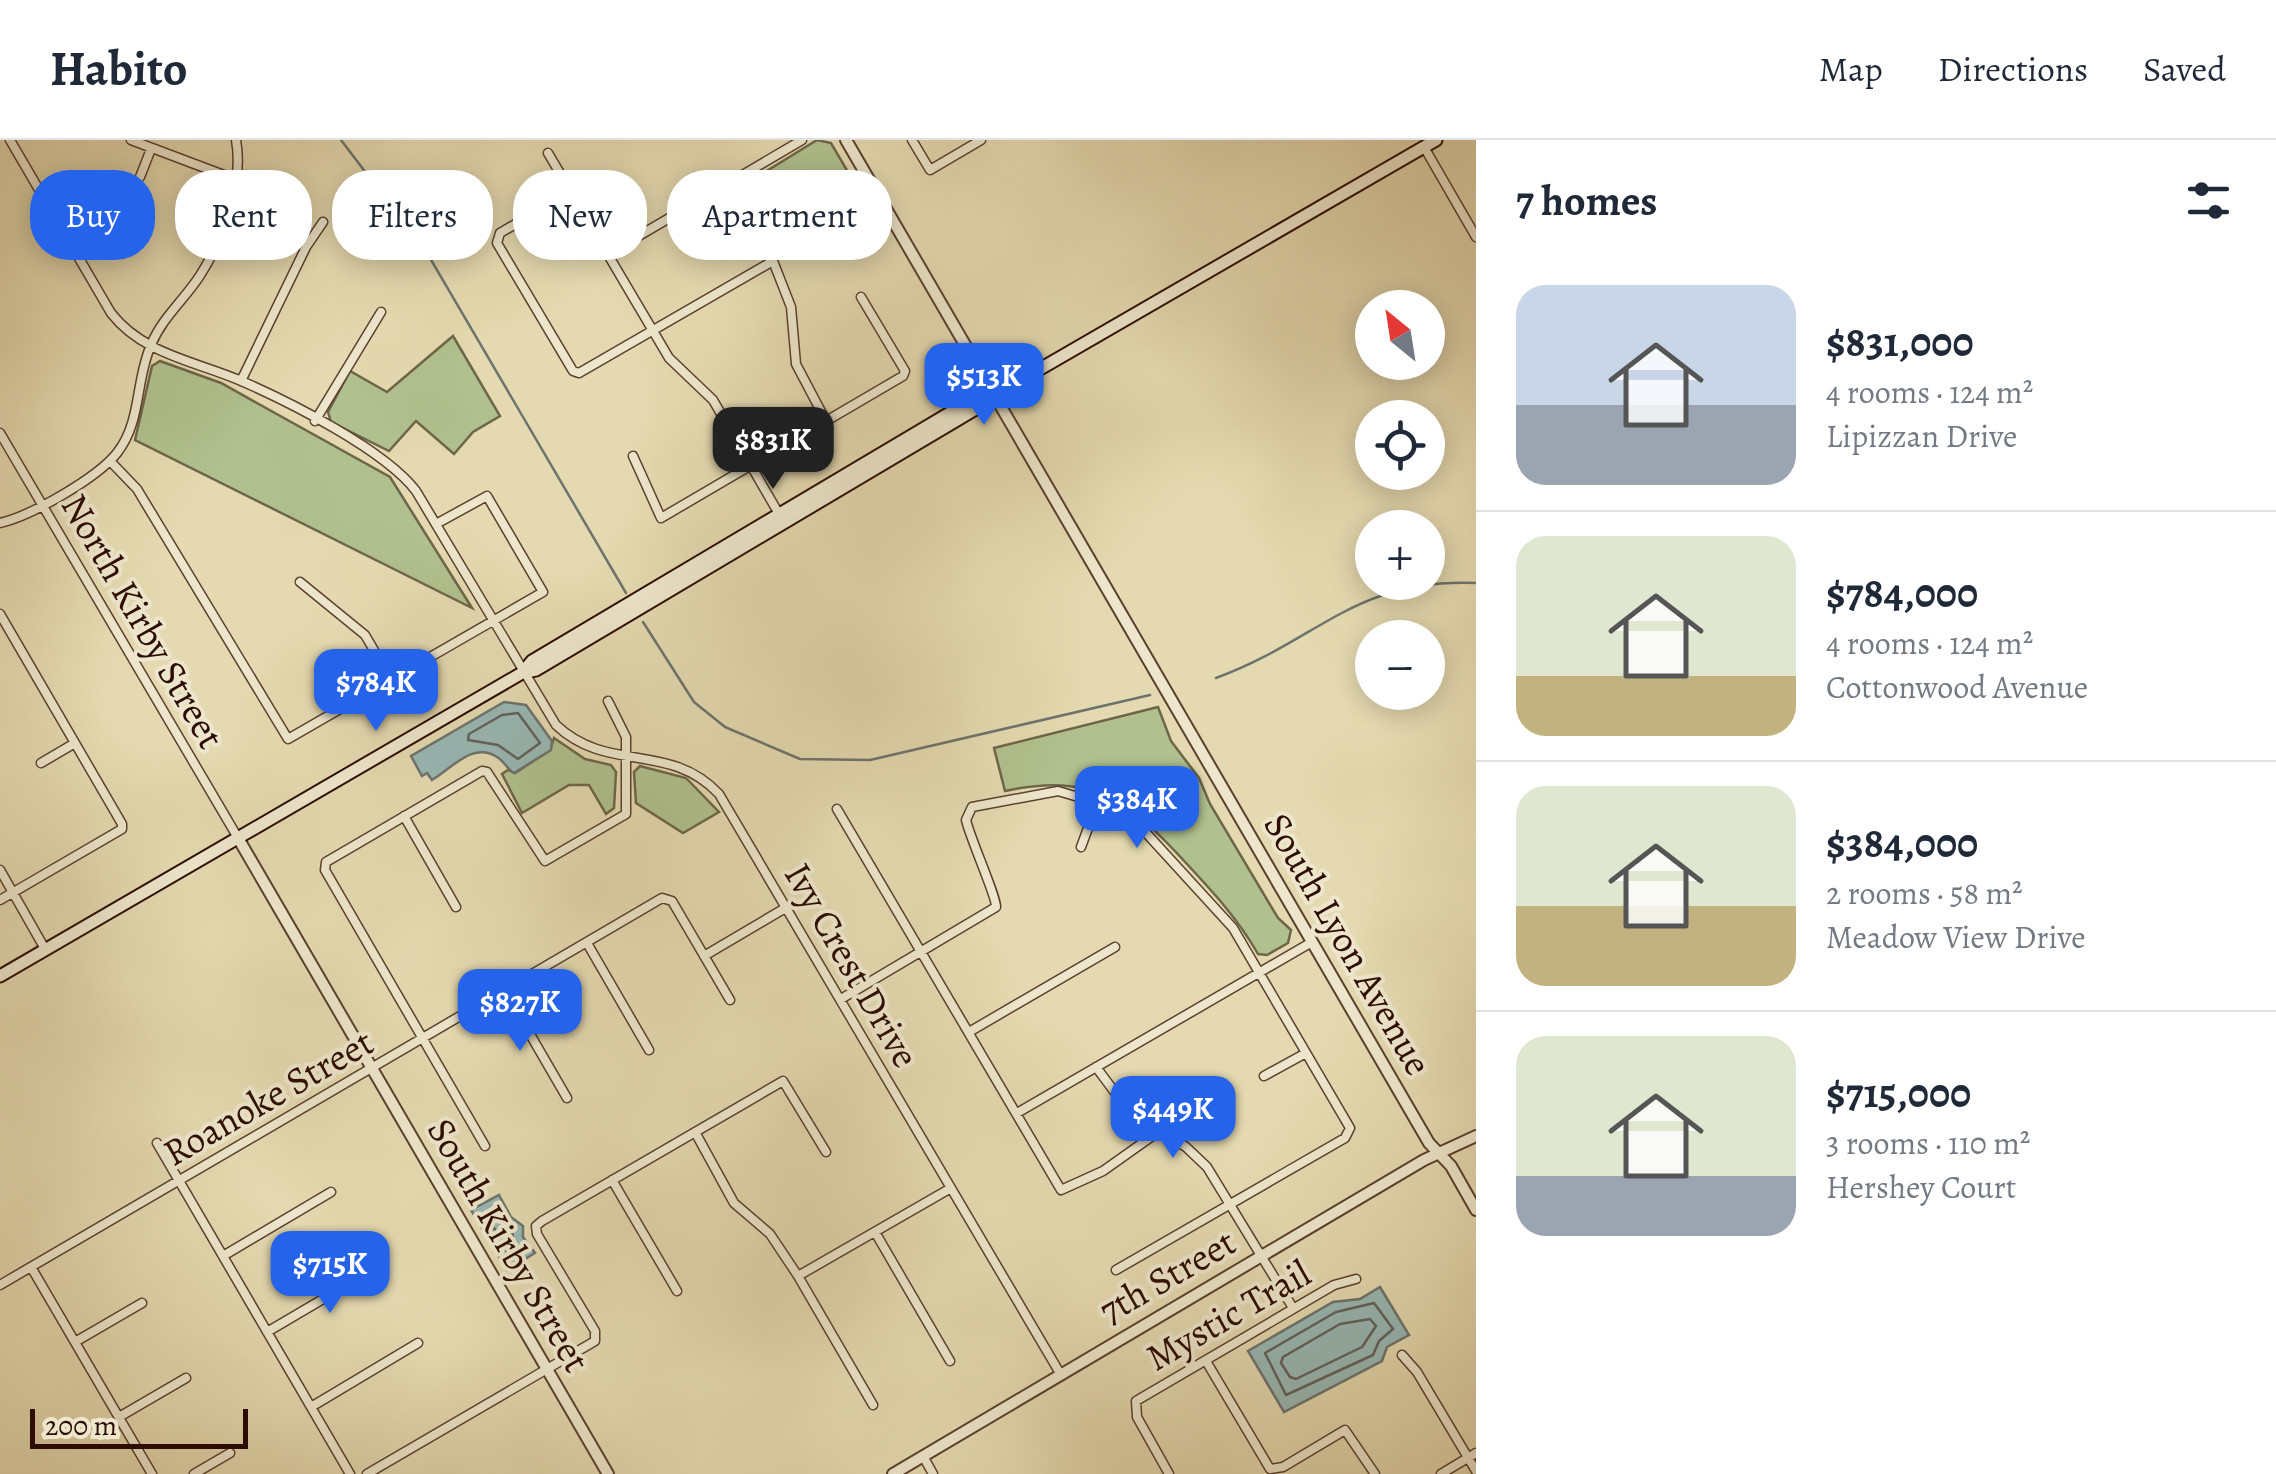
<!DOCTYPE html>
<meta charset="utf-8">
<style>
body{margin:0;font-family:Alegreya,serif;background:#f2f2f3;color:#1f2937;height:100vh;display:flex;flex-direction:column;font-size:38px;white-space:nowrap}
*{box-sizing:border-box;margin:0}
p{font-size:32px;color:#747a83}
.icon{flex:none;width:55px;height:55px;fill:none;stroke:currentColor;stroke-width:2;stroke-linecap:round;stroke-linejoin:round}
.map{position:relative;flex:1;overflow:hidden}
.details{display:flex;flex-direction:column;background:#fff;width:800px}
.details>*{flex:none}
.guide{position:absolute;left:30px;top:30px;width:950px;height:90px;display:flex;gap:20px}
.needle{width:65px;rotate:330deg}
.tools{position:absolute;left:1355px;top:150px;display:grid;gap:20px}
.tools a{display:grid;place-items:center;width:90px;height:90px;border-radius:50%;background:#fff;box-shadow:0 5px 25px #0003;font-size:50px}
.scale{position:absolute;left:30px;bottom:25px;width:218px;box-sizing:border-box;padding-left:10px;border:5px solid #2d0d01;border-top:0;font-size:28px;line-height:35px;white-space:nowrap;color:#2d0d01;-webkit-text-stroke:8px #ede6cc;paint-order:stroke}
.price{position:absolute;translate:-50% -85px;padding:0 22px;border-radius:20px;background:#2563eb;color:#fff;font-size:32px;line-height:65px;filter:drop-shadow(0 2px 5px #0008)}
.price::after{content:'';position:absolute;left:50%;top:60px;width:30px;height:22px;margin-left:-15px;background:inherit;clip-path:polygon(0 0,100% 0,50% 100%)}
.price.active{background:#222;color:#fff}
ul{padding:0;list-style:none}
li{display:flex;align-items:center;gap:30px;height:250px;padding:0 40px}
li+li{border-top:2px solid #e0e1e3}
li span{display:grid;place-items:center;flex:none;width:280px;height:200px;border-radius:30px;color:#555}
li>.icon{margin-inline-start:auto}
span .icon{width:120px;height:120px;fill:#fffc;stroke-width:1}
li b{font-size:42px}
h2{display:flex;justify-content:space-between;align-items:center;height:120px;padding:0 40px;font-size:42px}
.tag{padding:0 35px;border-radius:40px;background:#fff;box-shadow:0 5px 25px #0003;font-size:35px;line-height:90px}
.tag.active{background:#2563eb;color:#fff}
header{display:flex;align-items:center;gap:60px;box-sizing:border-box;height:140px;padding:0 50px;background:#fff;border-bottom:2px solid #e0e1e3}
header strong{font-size:48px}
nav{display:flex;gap:55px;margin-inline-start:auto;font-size:35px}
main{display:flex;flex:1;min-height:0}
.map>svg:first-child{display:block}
</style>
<header>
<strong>Habito</strong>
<nav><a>Map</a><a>Directions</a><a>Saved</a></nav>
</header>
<main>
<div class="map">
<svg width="1476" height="1334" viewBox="0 0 1476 1334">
<rect width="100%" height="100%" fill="#e4d9b0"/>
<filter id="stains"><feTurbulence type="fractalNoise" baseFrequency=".002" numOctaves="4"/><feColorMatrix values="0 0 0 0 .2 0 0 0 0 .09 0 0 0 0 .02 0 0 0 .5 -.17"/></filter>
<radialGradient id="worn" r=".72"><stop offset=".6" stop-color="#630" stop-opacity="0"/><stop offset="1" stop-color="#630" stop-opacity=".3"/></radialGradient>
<path fill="#b0c08e" stroke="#6e6648" stroke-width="2.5" d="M817 0 831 3 848 32 794 64 796 71 775 66 743 85 726 56Z
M453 196 500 276 473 292 454 314 416 281 389 311 331 282 328 272 350 231 387 252Z
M160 221 221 243 390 337 472 468 135 300 152 226Z
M1158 567 1171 601 1199 638 1210 664 1278 778 1291 790 1288 803 1267 815 1258 814C1238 779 1213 752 1186 723 1129 661 1093 632 1005 651L994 608Z
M554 598 585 619 611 625 616 632 614 668 606 674 589 645H569L522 673 502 634 508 630 515 633 550 610Z
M640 626 686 638 719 672 683 693 636 663 634 632Z"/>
<path fill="#98b8b5" stroke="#6d746d" stroke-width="2.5" d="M504 562 526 565 552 601 551 610 514 633C507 629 504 621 497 617 473 601 451 629 432 640L427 633 422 636 411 616Z
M499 1055 511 1077 523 1086V1097L535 1113 507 1130 471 1070Z
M1380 1147 1409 1195 1387 1207 1382 1221 1284 1272 1248 1211 1333 1162 1360 1159Z"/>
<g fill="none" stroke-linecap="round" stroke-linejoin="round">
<path stroke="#62625b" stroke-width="2.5" d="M518 573 540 603 518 619 498 605 468 600 469 594 502 575Z
M490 1072H496L512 1091 515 1113 508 1112 488 1078Z
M1374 1163 1393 1189 1379 1201 1373 1215 1286 1255 1265 1213 1336 1172Z
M1370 1179 1376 1186 1362 1207 1296 1239 1290 1237 1281 1223 1283 1217 1340 1184Z"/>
<path stroke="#6d746d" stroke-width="2.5" d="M341 0 427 113 626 453
M643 482 694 562 725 587 800 619 870 620 1150 555
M1216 538C1318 501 1354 438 1476 443"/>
<g stroke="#5b402d" stroke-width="11">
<path id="minor" d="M10 0 111 173C143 214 194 221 239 240 288 261 385 310 416 351L556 585C608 634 669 601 719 654L1061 1235
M131 0 237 40
M912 0 930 30 981 0
M1424 7 1476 97
M548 13 669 218 713 260 779 374
M140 37 151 9
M571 52 500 93 497 103 573 231 579 233 773 121 791 167 796 224 826 281
M608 114 802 0
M241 241 306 107 323 82
M315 281 381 172
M0 293 238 698
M633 316 661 378 903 236 905 231 861 157
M110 321 137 349 288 599 543 452 487 356 436 384
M0 383C31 376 97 338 117 313 142 281 135 241 151 205 162 178 183 161 199 137 223 100 244 44 236 0
M300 442 365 495 392 541
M0 474 122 684V689L0 760
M41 623 75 603
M837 669 1061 1050 1103 1031 1158 992
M404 676 456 767
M1081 707 1098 661
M0 730 45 809
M587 803 649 910
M704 816 787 767
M505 851 567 958
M841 859 996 767C997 758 970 698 966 680L972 667 1058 651 1112 667 1137 683 1233 788 1350 988 1345 998 1116 1130
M969 892 1115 807
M1096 927 1131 974 1186 1007 1207 1027 1293 1168
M1264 936 1306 913
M1017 973 1312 802
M695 992 734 1063 770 1094 798 1136 873 1265
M157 1003 350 1334
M485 1006 325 730 326 722 482 631 487 632 545 721 626 674V597L608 561
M612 1040 677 1151
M875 1092 950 1221
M223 1116 331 1052
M31 1127 152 1334
M798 1136 951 1048
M0 1145 662 758 672 761 730 860
M267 1192 374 1129
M75 1202 142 1163
M1402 1215 1417 1232 1476 1331
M1206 1221 1270 1329 1283 1327 1345 1290 1375 1334
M311 1267 418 1203
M119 1277 186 1238
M923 1316 933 1334
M194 1334 230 1313
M367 1334 595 1201V1191L537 1094 536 1086 542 1081 783 941 826 1012
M1169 1334 1137 1277 1136 1261 1334 1145 1356 1139
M1441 1334 1476 1313"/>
</g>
<g stroke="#5b402d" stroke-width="14">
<path id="tertiary" d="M846 0 1429 1003 1451 1026 1476 1070
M238 698 608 1334
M893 1334 1424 1020 1476 996"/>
</g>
<g stroke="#2d0d01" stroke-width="15">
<path id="secondary" d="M522 533 532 521 980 255 1002 251 1436 0
M0 836 522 533 536 530 984 264 992 255"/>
</g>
<use href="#minor" stroke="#ede6cc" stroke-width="8"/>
<use href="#tertiary" stroke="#ede6cc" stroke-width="10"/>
<use href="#secondary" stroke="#ede6cc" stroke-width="11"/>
</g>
<g text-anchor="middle" stroke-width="8" stroke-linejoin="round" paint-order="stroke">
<g font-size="38" fill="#2d0d01" stroke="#ede6cc">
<text transform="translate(143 481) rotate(60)" y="13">North Kirby Street</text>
<text transform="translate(1348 804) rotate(60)" y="13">South Lyon Avenue</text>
<text transform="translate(852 825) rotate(60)" y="13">Ivy Crest Drive</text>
<text transform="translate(268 957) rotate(-30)" y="13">Roanoke Street</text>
<text transform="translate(509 1105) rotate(60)" y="13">South Kirby Street</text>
<text transform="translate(1167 1136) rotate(-30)" y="13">7th Street</text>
<text transform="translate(1228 1175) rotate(-30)" y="13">Mystic Trail</text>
</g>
</g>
<rect width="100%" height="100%" filter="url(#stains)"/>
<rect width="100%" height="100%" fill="url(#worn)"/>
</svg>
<div class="tools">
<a><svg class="needle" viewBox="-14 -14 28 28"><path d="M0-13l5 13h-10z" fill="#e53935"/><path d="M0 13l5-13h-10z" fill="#747a83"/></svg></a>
<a><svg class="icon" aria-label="locate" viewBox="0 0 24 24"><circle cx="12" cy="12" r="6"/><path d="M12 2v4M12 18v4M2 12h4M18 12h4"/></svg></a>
<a>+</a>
<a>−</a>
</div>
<div class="scale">200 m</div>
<b class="price" style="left:984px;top:288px">$513K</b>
<b class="price active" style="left:773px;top:352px">$831K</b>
<b class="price" style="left:376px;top:594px">$784K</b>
<b class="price" style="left:1137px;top:711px">$384K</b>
<b class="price" style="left:520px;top:914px">$827K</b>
<b class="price" style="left:1173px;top:1021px">$449K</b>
<b class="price" style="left:330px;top:1176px">$715K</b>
<div class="guide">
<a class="tag active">Buy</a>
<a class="tag">Rent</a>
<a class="tag">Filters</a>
<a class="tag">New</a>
<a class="tag">Apartment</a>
</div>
</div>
<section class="details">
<h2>7 homes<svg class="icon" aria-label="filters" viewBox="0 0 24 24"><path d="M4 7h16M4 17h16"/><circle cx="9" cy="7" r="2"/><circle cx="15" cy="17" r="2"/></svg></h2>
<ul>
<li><span style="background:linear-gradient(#c9d6e8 60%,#9aa5b1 0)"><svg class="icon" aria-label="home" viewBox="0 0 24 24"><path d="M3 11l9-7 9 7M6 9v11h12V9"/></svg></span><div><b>$831,000</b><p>4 rooms · 124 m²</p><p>Lipizzan Drive</p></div></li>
<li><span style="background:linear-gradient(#dfe7d0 70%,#c2b280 0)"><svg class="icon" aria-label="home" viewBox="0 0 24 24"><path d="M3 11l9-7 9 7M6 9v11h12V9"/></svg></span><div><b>$784,000</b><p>4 rooms · 124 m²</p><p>Cottonwood Avenue</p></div></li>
<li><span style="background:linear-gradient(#dfe7d0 60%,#c2b280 0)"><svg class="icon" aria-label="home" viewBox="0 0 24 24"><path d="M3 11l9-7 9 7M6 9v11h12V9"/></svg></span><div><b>$384,000</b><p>2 rooms · 58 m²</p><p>Meadow View Drive</p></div></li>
<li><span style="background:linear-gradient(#dfe7d0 70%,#9aa5b1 0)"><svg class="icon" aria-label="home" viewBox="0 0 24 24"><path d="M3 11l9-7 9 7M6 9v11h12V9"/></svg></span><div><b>$715,000</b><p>3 rooms · 110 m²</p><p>Hershey Court</p></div></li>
</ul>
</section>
</main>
